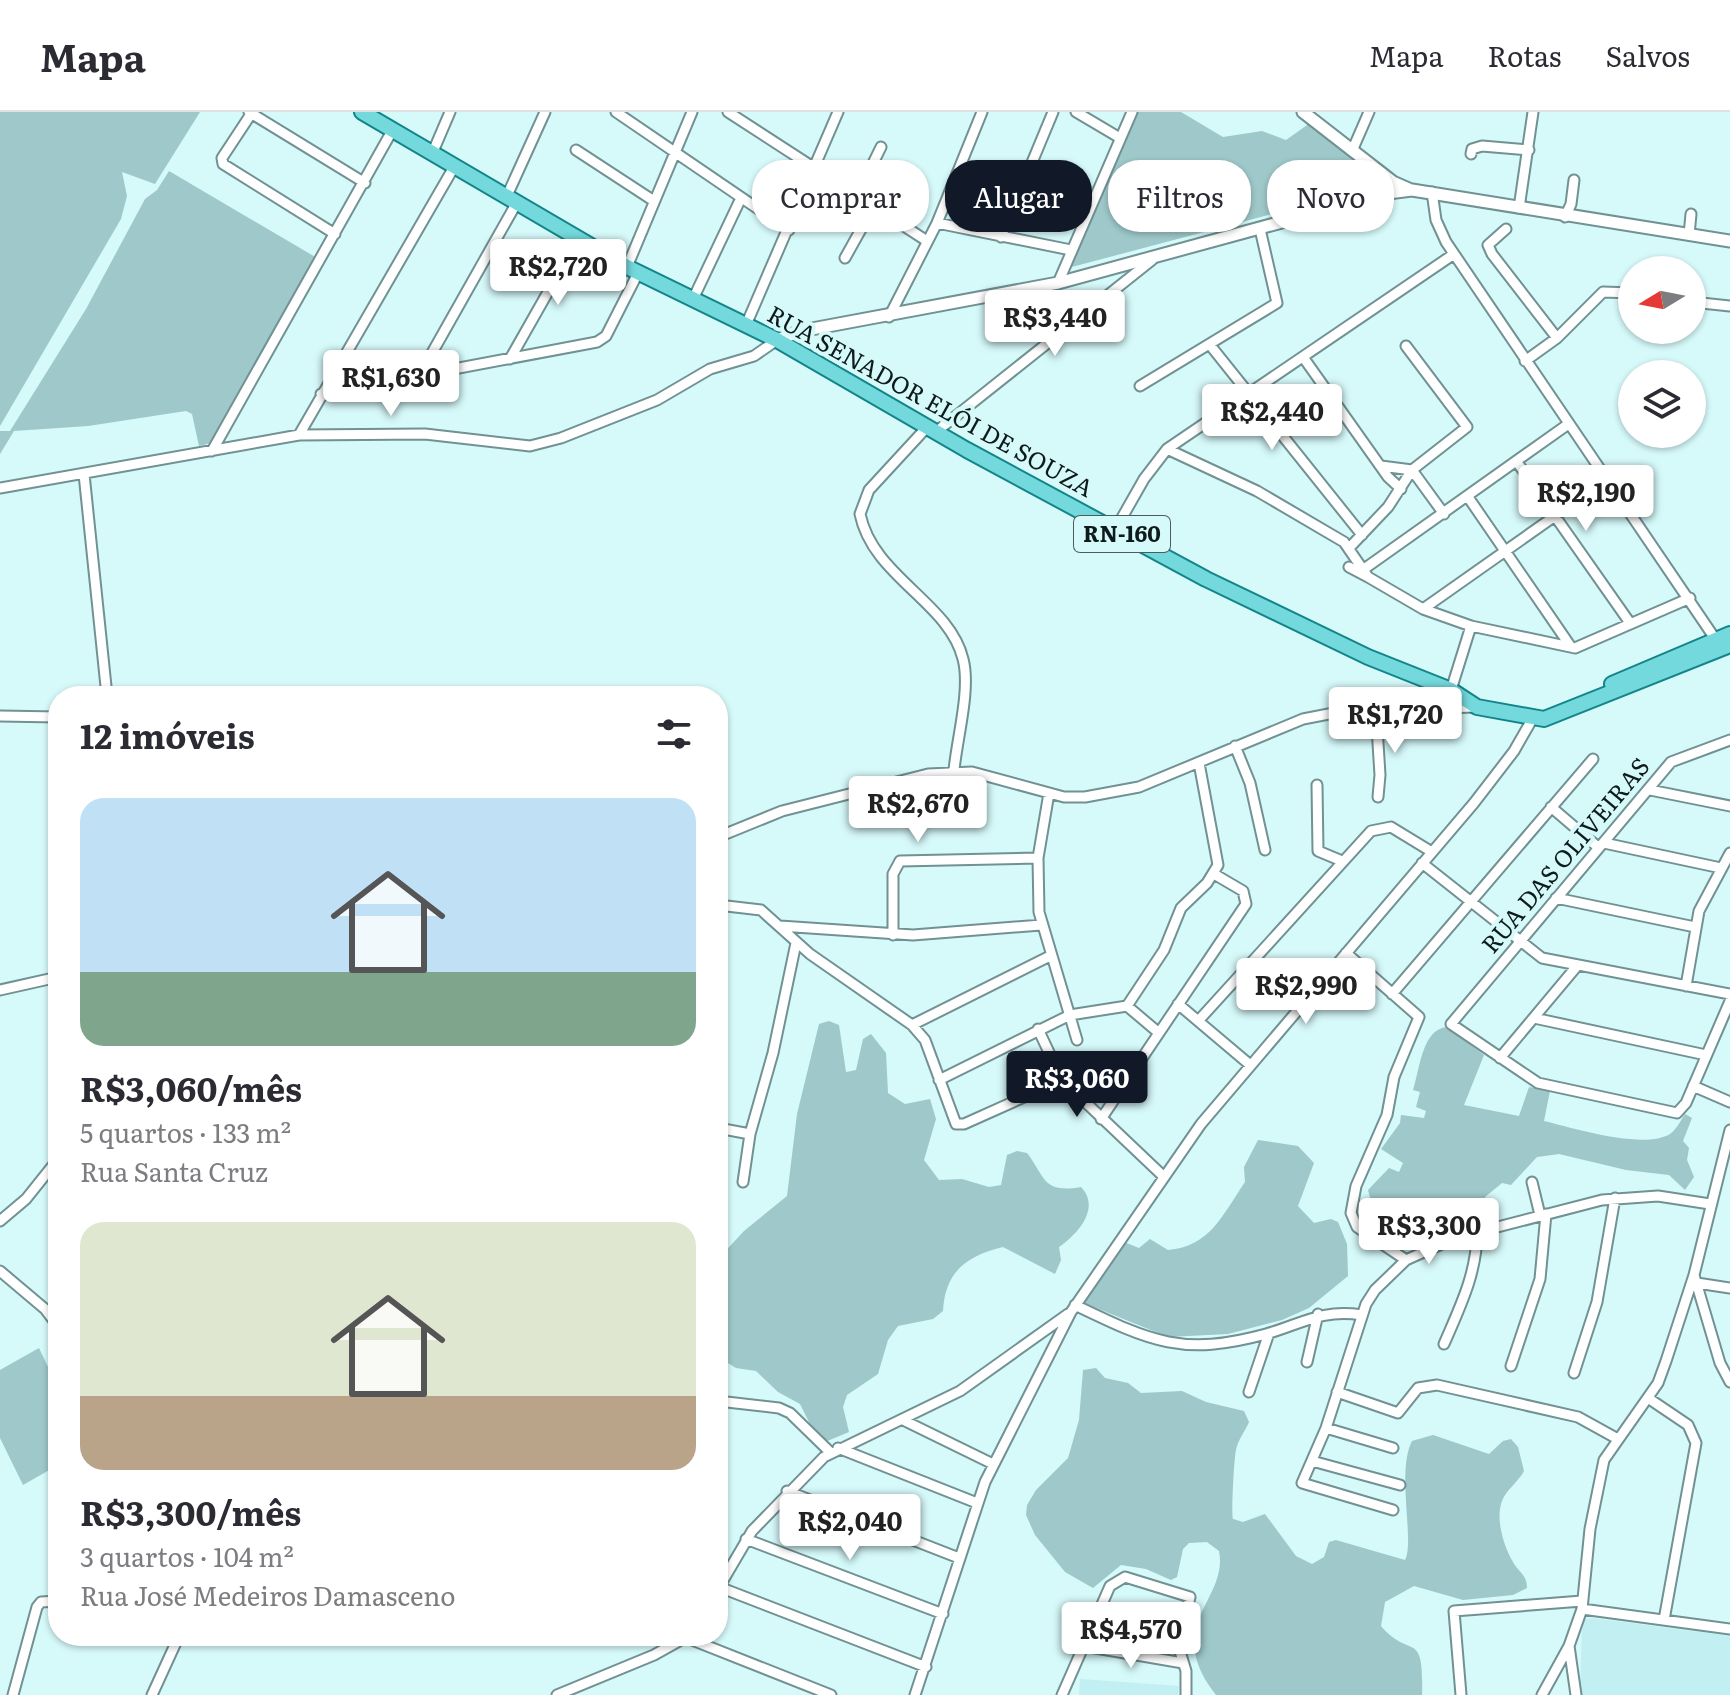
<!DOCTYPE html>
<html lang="pt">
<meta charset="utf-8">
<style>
body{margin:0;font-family:Literata,serif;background:#f7f7f7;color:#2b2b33;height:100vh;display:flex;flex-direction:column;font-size:30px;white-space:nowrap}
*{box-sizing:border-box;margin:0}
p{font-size:26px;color:#7c7c81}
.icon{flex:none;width:44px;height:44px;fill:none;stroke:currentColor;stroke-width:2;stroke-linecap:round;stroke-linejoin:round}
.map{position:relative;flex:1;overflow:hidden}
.details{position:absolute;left:48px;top:574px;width:680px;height:960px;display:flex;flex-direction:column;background:#fff;border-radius:32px;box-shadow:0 2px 6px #0004}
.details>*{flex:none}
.top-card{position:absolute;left:752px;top:48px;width:760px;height:72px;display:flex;gap:16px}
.needle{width:52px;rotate:260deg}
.tools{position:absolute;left:1618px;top:144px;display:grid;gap:16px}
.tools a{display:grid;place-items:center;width:88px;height:88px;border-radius:50%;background:#fff;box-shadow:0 2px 6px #0004;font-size:40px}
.price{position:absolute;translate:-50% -68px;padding:0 18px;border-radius:8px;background:#fff;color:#222;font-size:26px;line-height:52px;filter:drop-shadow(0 2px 4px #0008)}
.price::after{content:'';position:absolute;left:50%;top:48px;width:24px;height:18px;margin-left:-12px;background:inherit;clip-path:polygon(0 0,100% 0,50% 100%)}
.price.selected{background:#111827;color:#fff}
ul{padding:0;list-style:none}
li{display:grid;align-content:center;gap:16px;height:424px;padding:0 32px}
li span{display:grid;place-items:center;height:248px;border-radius:24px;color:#555}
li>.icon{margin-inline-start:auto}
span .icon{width:144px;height:144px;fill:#fffc;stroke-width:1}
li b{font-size:34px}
h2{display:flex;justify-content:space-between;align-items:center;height:96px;padding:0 32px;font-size:34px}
.chip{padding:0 28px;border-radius:32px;background:#fff;box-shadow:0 2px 6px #0004;font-size:28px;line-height:72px}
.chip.selected{background:#111827;color:#fff}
header{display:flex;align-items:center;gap:48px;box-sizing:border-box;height:112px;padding:0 40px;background:#fff;border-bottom:2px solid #e1e1e2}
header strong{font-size:38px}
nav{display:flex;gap:44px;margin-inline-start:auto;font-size:28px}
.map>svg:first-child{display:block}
</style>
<header>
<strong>Mapa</strong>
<nav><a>Mapa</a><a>Rotas</a><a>Salvos</a></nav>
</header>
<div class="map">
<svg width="1730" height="1583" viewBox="0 0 1730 1583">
<rect width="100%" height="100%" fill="#d6f9fa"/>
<path fill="#c2eff1" d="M1592 1506 1730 1524V1583H1580L1582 1512 1585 1507Z
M1080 1567 1179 1574 1178 1583H1079Z"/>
<path fill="#9ec8c9" d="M0 0H200L155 72 122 60 127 84 121 107 0 314Z
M1138 0H1181L1223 25 1262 19 1286 28 1310 11 1381 65 1374 75 1068 156Z
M169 59 317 146 211 331 199 334 192 302 186 299 88 314 14 319 0 342V319H10L86 197 145 87 157 78Z
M829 909 839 913 846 960 856 958 863 927 871 922 886 941 888 981 905 992 930 987 936 1007 924 1048 939 1068 962 1067 989 1075 1001 1073 1007 1043 1017 1039 1027 1041C1045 1064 1042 1082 1081 1075 1101 1096 1078 1122 1059 1135L1061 1148 1055 1162 1003 1135C966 1144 945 1160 943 1199L933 1207 898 1214 888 1228 878 1262 847 1283 843 1295 849 1320 820 1332 800 1292 778 1280 756 1259 736 1256 718 1245V1147L744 1119 787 1084 797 1002 819 912Z
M1447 915 1484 943 1464 993 1519 1004 1529 975 1550 979 1544 1009C1573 1016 1644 1038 1670 1022 1676 1018 1681 1008 1685 1002L1692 1006 1683 1029 1689 1036 1687 1048 1694 1065 1685 1078 1669 1063 1626 1058 1559 1042 1537 1045 1511 1073 1502 1071 1485 1085V1100L1474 1117 1447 1120C1425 1083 1407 1109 1393 1134L1378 1126 1386 1117 1375 1106 1362 1110 1360 1100 1372 1093 1368 1078 1389 1056 1399 1060 1403 1051 1381 1037 1400 1011 1401 1003 1424 1006 1426 999 1416 995 1420 980 1413 978C1420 957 1422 917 1447 915Z
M1258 1028 1298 1034 1314 1051 1298 1094 1314 1111 1331 1107 1338 1110 1347 1132 1348 1164 1309 1196 1282 1208 1228 1222 1168 1225 1084 1191 1124 1130 1139 1136 1150 1127 1168 1138C1210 1135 1223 1102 1245 1070L1244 1055Z
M39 1236 58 1276V1353L23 1373 0 1326V1258Z
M1096 1256 1105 1266 1128 1271 1141 1281 1182 1279 1206 1290 1244 1299 1249 1310C1245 1320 1238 1327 1236 1338 1234 1346 1231 1403 1233 1407L1243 1410 1265 1402 1296 1444 1312 1452 1324 1445 1329 1430 1336 1428 1405 1448C1415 1430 1396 1360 1412 1329L1433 1323 1489 1342 1503 1329 1511 1327 1518 1335 1524 1359C1519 1369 1506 1378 1502 1389 1495 1407 1504 1435 1513 1450 1518 1460 1527 1462 1527 1476L1513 1483 1463 1488 1414 1474 1385 1490 1381 1514C1411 1549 1424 1515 1422 1583H1216C1161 1513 1229 1488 1219 1439L1207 1430 1189 1431 1183 1437 1177 1465 1171 1468 1146 1457 1121 1453 1093 1476 1065 1460 1035 1423 1026 1403 1027 1393 1036 1378 1068 1346 1079 1308 1083 1258Z"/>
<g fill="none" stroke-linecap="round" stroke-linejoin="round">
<g stroke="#719192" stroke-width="13">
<path id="minor" d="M249 0 365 71
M616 0 789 118
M728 0 927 129
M1076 0 1120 26
M251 2 222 46 223 52 335 122
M576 38 654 89
M1352 39 1369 0
M432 42 450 0
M1471 42 1472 37 1482 34 1529 38
M1432 80 1436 108 1446 130 1718 531
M858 82 881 35
M506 86 545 0
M1519 96 1533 0
M1565 105 1571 92 1574 68
M937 111 1071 138
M1506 117 1488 133 1492 142 1557 226
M1689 123 1691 102
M1001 125 1053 0
M845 146 874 94
M627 155 692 0
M1058 171 1132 0
M694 185 741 86
M1692 190 1730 194
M889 205 937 111 982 0
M746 213 838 0
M1210 233 1362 423
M1303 245 1388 365 1401 377
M510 247 578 127
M1525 249 1557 226 1603 180 1632 181
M419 264 516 92
M1140 274 1277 191 1260 117
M321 282 597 230 606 224 638 161
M928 314 869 378 860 402C873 465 949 490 963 547 971 577 957 626 954 658
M937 319 1152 148
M299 323 454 55
M1167 337 1257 379 1344 430 1368 465 1423 497 1471 514 1575 536 1690 486
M212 339 392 19
M1517 350 1630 511
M1381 354 1412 358 1444 402
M84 362 107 584
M0 376 299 323 425 322 530 334 561 326 657 288 710 257 754 244 777 228
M1468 385 1571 535
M1115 418 1144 367 1167 337 1454 142
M1350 435 1388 395 1412 358 1467 315 1406 234
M1349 455 1368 465
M1364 457 1567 313
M1423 497 1606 368
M1451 578 1471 514
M1376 599 1380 663 1378 685
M0 604 58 605
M1730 628 1671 650 1451 912 1538 971 1677 1001 1686 991 1730 889
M1235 634 1250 671 1265 738
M1317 673 1318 739 1342 749
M1650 678 1730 694
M1049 681 1038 746 1039 800 1077 928
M1551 695 1599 736
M718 725 782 699 928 662 972 660 1064 685H1085L1139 675 1303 607 1339 600 1474 595
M1604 731 1721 756
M1422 751 1542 846 1730 882
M1556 786 1695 815
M718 793 761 798 810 842 912 913 925 928 956 1012H964L1062 968
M780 814 913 823 1041 813
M893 823V762L900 749 1038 746
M1346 841 1419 905 1394 965 1387 1003 1356 1074 1351 1101 1357 1115 1406 1148
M1686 874 1699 799 1730 741
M0 878 58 865
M1392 882 1593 647
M1178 892 1249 952
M1127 894 1164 838 1181 796 1207 771 1218 753 1199 651
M1534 906 1706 943
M1199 908 1371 719 1391 715 1432 740
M912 913 1050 844
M1038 917 1062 968 1162 1063
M1500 946 1577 854
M939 968 1070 903 1127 894 1159 921
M1693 974 1730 990
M1101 1007 1246 792 1243 779 1214 762
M718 1016 750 1022
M743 1070 750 1022 773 941 796 831
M1532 1070 1540 1103
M0 1109 26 1087 58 1047
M0 1159 45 1197 58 1214
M1694 1163 1720 1251 1730 1270
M1697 1171 1730 1176
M1075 1193C1150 1229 1182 1245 1266 1222 1304 1211 1321 1197 1362 1203
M1444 1232C1460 1195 1477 1161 1477 1120
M1307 1250 1318 1202
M1511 1254 1540 1167 1546 1102
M1574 1261 1597 1190 1615 1086
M1249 1280 1269 1221
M1337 1280 1398 1301 1418 1276 1437 1273 1578 1305 1616 1326
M1648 1286 1688 1313 1696 1331 1664 1508
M718 1289 779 1296 790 1301 831 1341
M903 1308 993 1352
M1326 1316 1393 1336
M838 1336 977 1391
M1312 1349 1400 1373
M787 1379 959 1446
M1393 1398 1302 1371 1326 1316 1366 1192 1375 1178 1406 1148 1455 1126 1602 1088 1658 1084 1710 1092
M746 1427 943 1502
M719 1475 926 1555
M718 1477 752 1419 824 1345 960 1279 1068 1202
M1102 1496 1183 1518
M1582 1497 1730 1517
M687 1526 831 1583
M1084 1534 1183 1551
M1569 1534 1576 1583
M13 1583 37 1495 41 1490 58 1489
M152 1583 179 1524
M557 1583 654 1543 688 1524
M915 1583 985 1370 1071 1200 1201 1012 1474 691 1514 639 1534 604
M1062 1583 1110 1474 1125 1465 1190 1485 1179 1536 1186 1559V1583
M1461 1583 1454 1499 1582 1489
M1542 1583 1569 1534 1582 1497 1590 1417 1604 1348 1658 1271 1666 1249 1694 1163 1730 1018"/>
</g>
<g stroke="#719192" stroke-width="15">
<path id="tertiary" d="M1303 0 1393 70 1409 77
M777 228 801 219 1058 171 1388 81 1412 78 1730 129"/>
</g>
<g stroke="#138589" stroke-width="18">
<path id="primary" d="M362 0 627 155 777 228 967 338 1206 467 1368 545 1451 578 1477 595 1544 607 1730 533
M1612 572 1730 522"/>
</g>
<use href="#minor" stroke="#fff" stroke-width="9"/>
<use href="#tertiary" stroke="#fff" stroke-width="11"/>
<use href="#primary" stroke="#73d9dc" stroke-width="14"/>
</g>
<g text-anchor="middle" stroke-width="8" stroke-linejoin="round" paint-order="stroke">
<rect fill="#d6f9fa" stroke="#4a5d5e" stroke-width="2" x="1074" y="404" width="96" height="36" rx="6"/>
<g font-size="22" font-weight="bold" fill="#0e1a1b">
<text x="1122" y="430">RN-160</text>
</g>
<g font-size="24" fill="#0e1a1b" stroke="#d6f9fa">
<text transform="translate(930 290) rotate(29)" y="8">RUA SENADOR ELÓI DE SOUZA</text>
<text transform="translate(1566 744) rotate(-50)" y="8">RUA DAS OLIVEIRAS</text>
</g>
</g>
</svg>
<div class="tools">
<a><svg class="needle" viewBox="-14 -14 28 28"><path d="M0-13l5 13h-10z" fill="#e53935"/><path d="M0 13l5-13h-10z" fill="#7c7c81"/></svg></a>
<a><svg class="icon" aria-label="layers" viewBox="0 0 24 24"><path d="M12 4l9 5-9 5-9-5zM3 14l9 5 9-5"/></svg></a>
</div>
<b class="price" style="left:558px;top:195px">R$2,720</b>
<b class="price" style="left:1055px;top:246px">R$3,440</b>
<b class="price" style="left:391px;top:306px">R$1,630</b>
<b class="price" style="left:1272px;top:340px">R$2,440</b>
<b class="price" style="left:1586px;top:421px">R$2,190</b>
<b class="price" style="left:1395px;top:643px">R$1,720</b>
<b class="price" style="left:918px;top:732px">R$2,670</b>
<b class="price" style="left:1306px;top:914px">R$2,990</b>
<b class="price selected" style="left:1077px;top:1007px">R$3,060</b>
<b class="price" style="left:1429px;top:1154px">R$3,300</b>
<b class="price" style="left:850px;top:1450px">R$2,040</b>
<b class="price" style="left:1131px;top:1558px">R$4,570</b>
<div class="top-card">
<a class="chip">Comprar</a>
<a class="chip selected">Alugar</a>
<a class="chip">Filtros</a>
<a class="chip">Novo</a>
</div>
<section class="details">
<h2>12 imóveis<svg class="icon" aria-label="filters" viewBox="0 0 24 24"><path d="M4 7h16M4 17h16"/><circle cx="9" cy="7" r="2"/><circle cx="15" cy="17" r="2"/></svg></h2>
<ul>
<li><span style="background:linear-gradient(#bfe0f5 70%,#7fa58c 0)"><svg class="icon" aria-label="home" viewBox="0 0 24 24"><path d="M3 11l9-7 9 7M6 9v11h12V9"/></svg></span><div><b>R$3,060/mês</b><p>5 quartos · 133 m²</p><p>Rua Santa Cruz</p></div></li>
<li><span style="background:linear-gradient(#dfe7d0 70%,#b9a48a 0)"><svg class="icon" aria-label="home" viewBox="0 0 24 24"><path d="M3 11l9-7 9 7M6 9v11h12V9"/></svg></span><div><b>R$3,300/mês</b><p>3 quartos · 104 m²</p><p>Rua José Medeiros Damasceno</p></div></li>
</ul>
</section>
</div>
